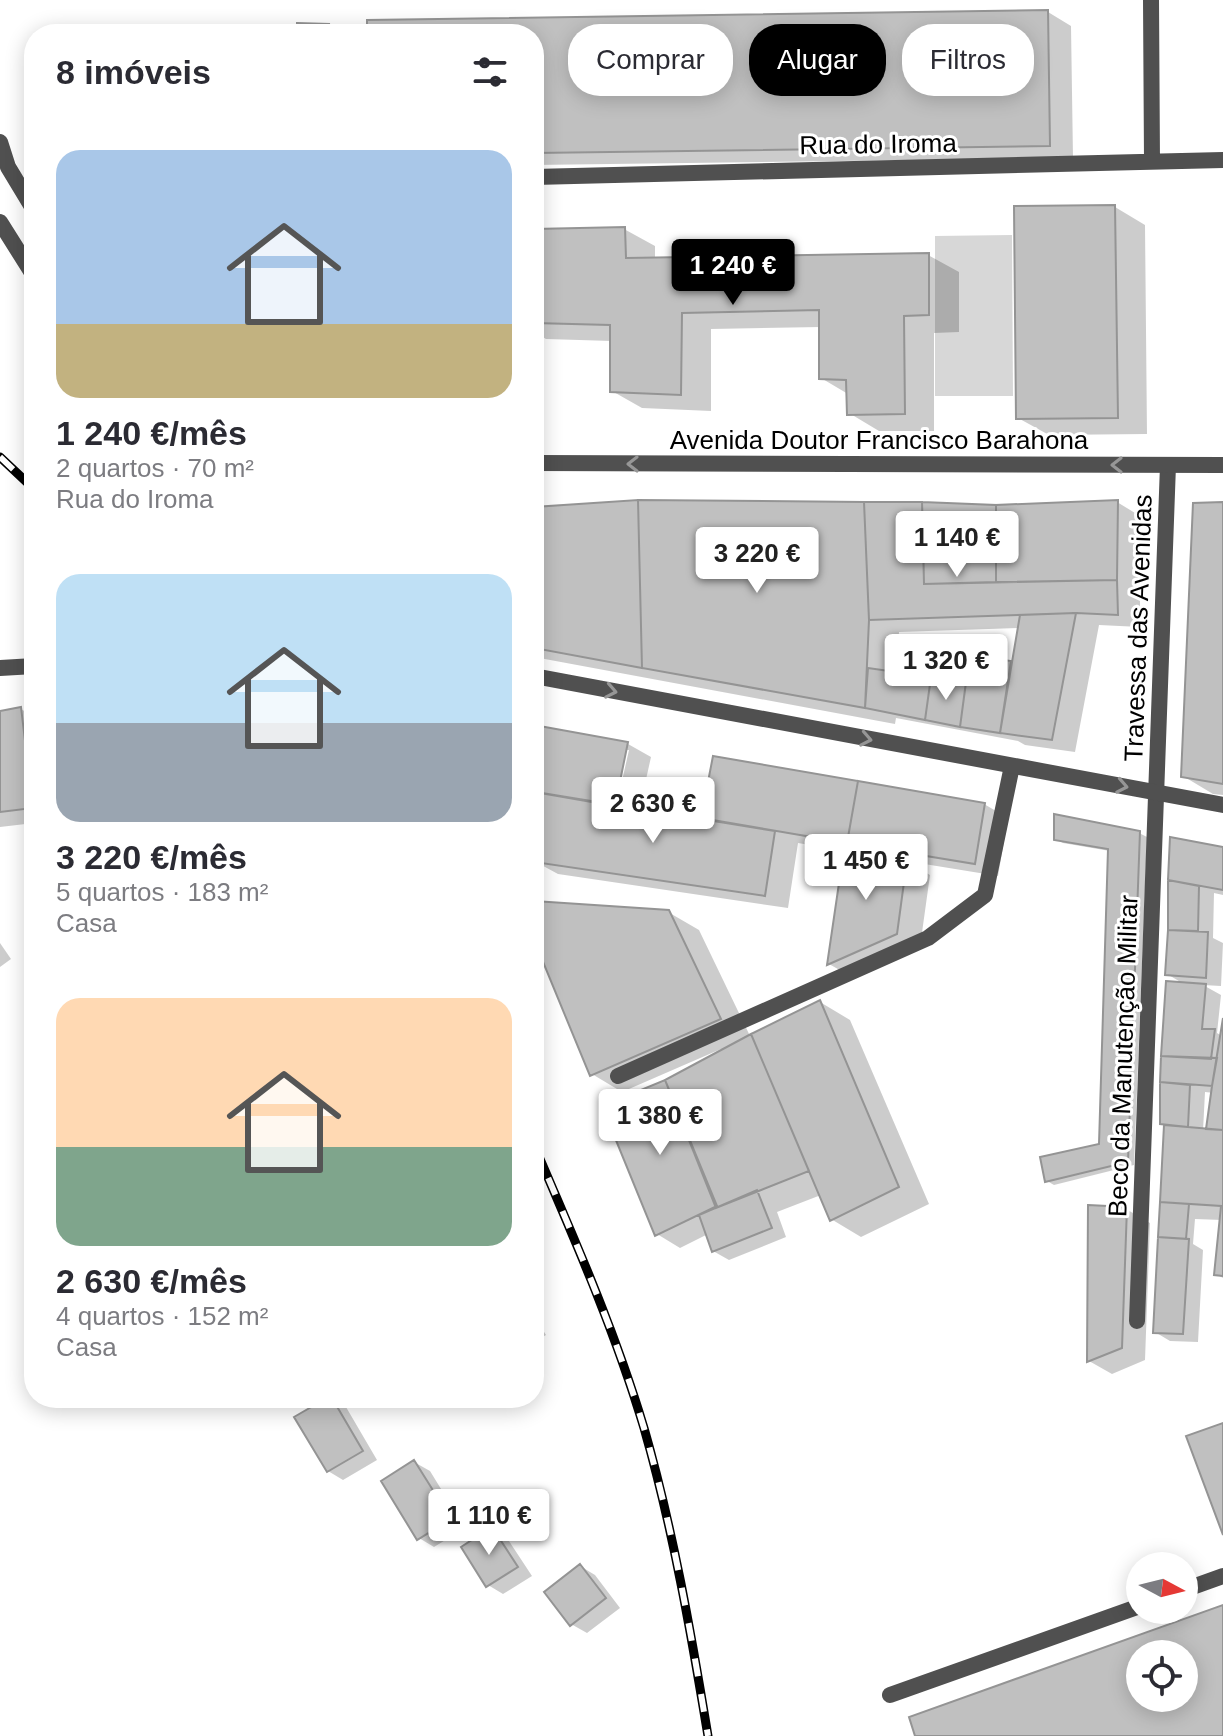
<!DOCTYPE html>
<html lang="pt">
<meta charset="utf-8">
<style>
body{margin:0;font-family:Helvetica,sans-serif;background:#f2f2f3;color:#2b2b33;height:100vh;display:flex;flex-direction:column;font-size:30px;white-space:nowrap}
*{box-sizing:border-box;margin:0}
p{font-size:26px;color:#7c7c81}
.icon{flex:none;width:44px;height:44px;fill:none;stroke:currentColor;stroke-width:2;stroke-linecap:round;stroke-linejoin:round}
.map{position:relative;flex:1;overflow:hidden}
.drawer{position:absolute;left:24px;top:24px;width:520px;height:1384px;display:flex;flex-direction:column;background:#fff;border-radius:32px;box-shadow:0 4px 20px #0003}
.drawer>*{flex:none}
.guide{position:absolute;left:568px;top:24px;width:534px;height:72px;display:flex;gap:16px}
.needle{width:52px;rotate:97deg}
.tools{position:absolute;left:1126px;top:1552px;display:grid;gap:16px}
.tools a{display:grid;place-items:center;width:72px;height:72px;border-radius:50%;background:#fff;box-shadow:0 4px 20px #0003;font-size:40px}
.price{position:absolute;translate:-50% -68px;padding:0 18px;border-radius:8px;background:#fff;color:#222;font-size:26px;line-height:52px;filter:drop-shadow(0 2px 4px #0008)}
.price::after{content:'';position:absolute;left:50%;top:48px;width:24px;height:18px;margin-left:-12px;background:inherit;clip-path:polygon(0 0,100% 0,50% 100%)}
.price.current{background:#000;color:#fff}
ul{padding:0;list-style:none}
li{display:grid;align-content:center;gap:16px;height:424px;padding:0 32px}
li span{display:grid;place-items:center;height:248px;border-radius:24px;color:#555}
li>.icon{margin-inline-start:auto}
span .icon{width:144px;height:144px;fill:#fffc;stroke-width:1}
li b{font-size:34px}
h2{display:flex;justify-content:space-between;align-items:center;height:96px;padding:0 32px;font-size:34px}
.chip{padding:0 28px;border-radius:32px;background:#fff;box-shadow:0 4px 20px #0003;font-size:28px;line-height:72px}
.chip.current{background:#000;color:#fff}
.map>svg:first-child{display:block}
</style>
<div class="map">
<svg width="1223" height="1736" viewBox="0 0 1223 1736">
<rect width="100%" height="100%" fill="#fff"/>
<path fill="#d7d7d7" d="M1012 235 1013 396H935V236Z"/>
<path fill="#0003" fill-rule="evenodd" d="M1048 12 1071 26 1073 158 534 165V34H369Z
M328 26 342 34H299Z
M1115 207 1145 225 1147 434 1049 435 1018 418Z
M624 229 655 246V259L928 255 959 272V332L934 333V431H879L849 413 848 394 821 378V327L711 329V411L642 408 612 391V341L546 339 534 332V231Z
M534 346 541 350 543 442 534 443Z
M1117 502 1140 516V627L1099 625 1075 752 1025 745 1018 741 896 718 895 724 534 657V509L922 504 998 507ZM1019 628 1013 665 1006 663V659L991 650 967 684 897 675 899 632Z
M1223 504V795L1213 794 1183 776Z
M21 709 34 717V823L0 827V713Z
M534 727 628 744 651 757 639 811 703 821 715 758 984 804 1008 818 998 876 906 861 930 875 920 947 852 977 829 964 846 851 798 843 788 908 558 874 534 861 543 801 534 800ZM625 750H629L614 816 611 815Z
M1139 833 1147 837 1134 1165 1054 1185 1047 1181 1101 1146 1110 851 1063 843 1056 839Z
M1172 839 1223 849V895L1214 893 1213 938 1223 943 1221 986 1203 985 1221 995 1217 1033 1222 1036 1223 1031V1278L1216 1274 1222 1220 1195 1219 1193 1244 1203 1250 1198 1342 1170 1341 1155 1332 1166 1125 1162 1123 1168 983 1184 984 1167 974ZM1205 1092 1214 1093 1215 1132 1203 1131Z
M534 903 668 912 699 930 751 1038 820 1002 850 1020 929 1204 861 1237 831 1219 821 1195 777 1212 786 1237 729 1260 713 1251 708 1234 680 1248 657 1234 665 1082 723 1052 721 1049 622 1092 592 1074 534 934Z
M0 943 11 959 0 967Z
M1126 1209 1150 1223 1145 1360 1112 1374 1089 1361Z
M534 1316 546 1335 534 1342Z
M331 1398 346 1407 377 1460 343 1480 328 1471Z
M414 1462 430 1471 465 1528 434 1547 419 1538Z
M492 1529 507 1538 532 1576 503 1594 488 1585Z
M580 1566 595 1575 620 1608 587 1633 571 1624Z"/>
<path fill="#c0c0c0" stroke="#949494" stroke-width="2" fill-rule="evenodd" d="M1048 10 1050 146 534 153V34H367V20Z
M297 23 329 24 328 34H297Z
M1115 205 1118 418 1016 419 1014 206Z
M625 227 626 258 929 253V315L904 316 905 414 847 415 846 380 819 379V310L682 313 681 395 610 392V325L534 323V229Z
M638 500 642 668 534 648V507Z
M638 500 864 502 869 620 865 708 642 668Z
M1118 500 1117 580 996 582V505Z
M864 502H922L924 584 1117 580 1118 615 1076 613 869 620Z
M922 502 996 505V533L923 536Z
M1223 502V784L1181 777 1193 503Z
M996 533V582L924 584 923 536Z
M1076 613 1052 740 1000 733 1020 615Z
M971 645 992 648 990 658 1011 661 1000 733 960 727Z
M868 668 931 677 925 720 865 708Z
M931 677 966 682 960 727 925 720Z
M21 707 33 808 0 812V711Z
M534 725 628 742 615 806 534 792Z
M713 756 858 781 847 843 701 818Z
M858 781 985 803 975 864 847 843Z
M542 793 775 831 765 896 534 862Z
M1054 814 1140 831 1128 1162 1045 1182 1040 1157 1099 1144 1108 849 1054 840Z
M1170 837 1223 847V890L1168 880Z
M844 849 907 860 897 934 827 965Z
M1168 880 1199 886 1198 931 1168 930Z
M534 901 669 910 721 1019 590 1076 534 940Z
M1168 930 1208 932 1206 978 1165 975Z
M1166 981 1206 984 1202 1029H1215L1211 1059 1161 1056Z
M820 1000 899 1187 830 1221 751 1034Z
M1223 1018V1130L1206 1129 1212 1086Z
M751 1034 809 1171 716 1208 665 1080Z
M1161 1056 1217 1058 1212 1086 1160 1082Z
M665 1080 717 1206 655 1236 602 1106Z
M1160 1082 1190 1085 1188 1127 1160 1124Z
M1164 1125 1223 1130V1276L1214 1275 1221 1206 1160 1202Z
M757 1190 772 1228 712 1252 699 1215Z
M1160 1202 1189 1204 1186 1239 1158 1237Z
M1088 1205 1127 1207 1122 1348 1087 1362Z
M1158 1237 1189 1239 1183 1334 1153 1333Z
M327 1398H332L363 1451 327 1472 294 1417Z
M1223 1423V1535L1186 1436Z
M414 1460 451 1519 417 1540 381 1481Z
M492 1527 518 1567 486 1587 461 1547Z
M580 1564 606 1598 570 1626 544 1592Z
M1223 1605V1736H915L909 1717ZM1140 1654H1184V1698H1140Z"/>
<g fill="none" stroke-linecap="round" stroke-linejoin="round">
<path stroke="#505050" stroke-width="16" d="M618 1076 928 938 985 895 1012 766"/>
<path stroke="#505050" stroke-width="16" d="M1151 0 1152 161
M534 177 1223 160
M0 668 34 666
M1137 1321 1168 465
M1184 1590 1223 1576
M890 1695 1140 1606"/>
<path stroke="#505050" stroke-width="16" d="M0 142 8 167 34 210
M0 222 34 276
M534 463 1223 465
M534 676 1223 805"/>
<g stroke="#000" stroke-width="9">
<path id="rail" d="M0 457 34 489
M534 1145C574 1238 615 1331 644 1428 673 1529 691 1633 708 1736"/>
</g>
<use href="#rail" stroke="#fff" stroke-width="6" stroke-dasharray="18" stroke-linecap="butt"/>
</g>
<defs><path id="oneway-chevron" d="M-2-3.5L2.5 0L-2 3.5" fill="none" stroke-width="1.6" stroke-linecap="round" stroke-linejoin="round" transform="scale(2)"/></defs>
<g stroke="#969696">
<use href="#oneway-chevron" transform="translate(633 464) rotate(-180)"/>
<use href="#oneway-chevron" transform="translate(1117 465) rotate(-180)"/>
<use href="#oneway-chevron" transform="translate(611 691) rotate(11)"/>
<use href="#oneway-chevron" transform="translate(866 739) rotate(11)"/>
<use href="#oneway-chevron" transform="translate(1122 786) rotate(11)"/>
</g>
<g text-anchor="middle" stroke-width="6" stroke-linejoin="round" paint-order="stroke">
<g font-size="26" fill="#000" stroke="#fff">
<text transform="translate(878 144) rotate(-1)" y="9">Rua do Iroma</text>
<text x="879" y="449">Avenida Doutor Francisco Barahona</text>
<text transform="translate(1138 628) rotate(-88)" y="9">Travessa das Avenidas</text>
<text transform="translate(1123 1056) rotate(-88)" y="9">Beco da Manutenção Militar</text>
</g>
</g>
</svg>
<div class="tools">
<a><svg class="needle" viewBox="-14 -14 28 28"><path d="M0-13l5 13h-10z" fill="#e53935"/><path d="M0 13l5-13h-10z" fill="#7c7c81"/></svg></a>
<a><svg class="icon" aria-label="locate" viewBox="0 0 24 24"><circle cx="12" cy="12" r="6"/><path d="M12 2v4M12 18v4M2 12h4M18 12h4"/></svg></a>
</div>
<b class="price current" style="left:733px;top:307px">1 240 €</b>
<b class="price" style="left:957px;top:579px">1 140 €</b>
<b class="price" style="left:757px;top:595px">3 220 €</b>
<b class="price" style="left:946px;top:702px">1 320 €</b>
<b class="price" style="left:653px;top:845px">2 630 €</b>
<b class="price" style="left:866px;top:902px">1 450 €</b>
<b class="price" style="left:660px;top:1157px">1 380 €</b>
<b class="price" style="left:489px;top:1557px">1 110 €</b>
<div class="guide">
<a class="chip">Comprar</a>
<a class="chip current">Alugar</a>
<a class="chip">Filtros</a>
</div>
<section class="drawer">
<h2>8 imóveis<svg class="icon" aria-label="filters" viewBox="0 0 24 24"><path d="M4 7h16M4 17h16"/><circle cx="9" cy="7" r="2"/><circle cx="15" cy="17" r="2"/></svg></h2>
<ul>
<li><span style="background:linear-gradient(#a9c7e8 70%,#c2b280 0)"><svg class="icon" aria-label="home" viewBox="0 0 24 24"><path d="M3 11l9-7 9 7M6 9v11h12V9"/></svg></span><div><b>1 240 €/mês</b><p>2 quartos · 70 m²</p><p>Rua do Iroma</p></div></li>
<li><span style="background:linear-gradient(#bfe0f5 60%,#9aa5b1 0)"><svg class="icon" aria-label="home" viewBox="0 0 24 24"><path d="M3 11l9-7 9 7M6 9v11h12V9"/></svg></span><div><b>3 220 €/mês</b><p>5 quartos · 183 m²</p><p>Casa</p></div></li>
<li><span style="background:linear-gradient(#ffd9b3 60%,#7fa58c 0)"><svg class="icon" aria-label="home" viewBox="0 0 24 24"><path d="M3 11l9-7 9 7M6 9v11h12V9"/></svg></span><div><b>2 630 €/mês</b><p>4 quartos · 152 m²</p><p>Casa</p></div></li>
</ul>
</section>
</div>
